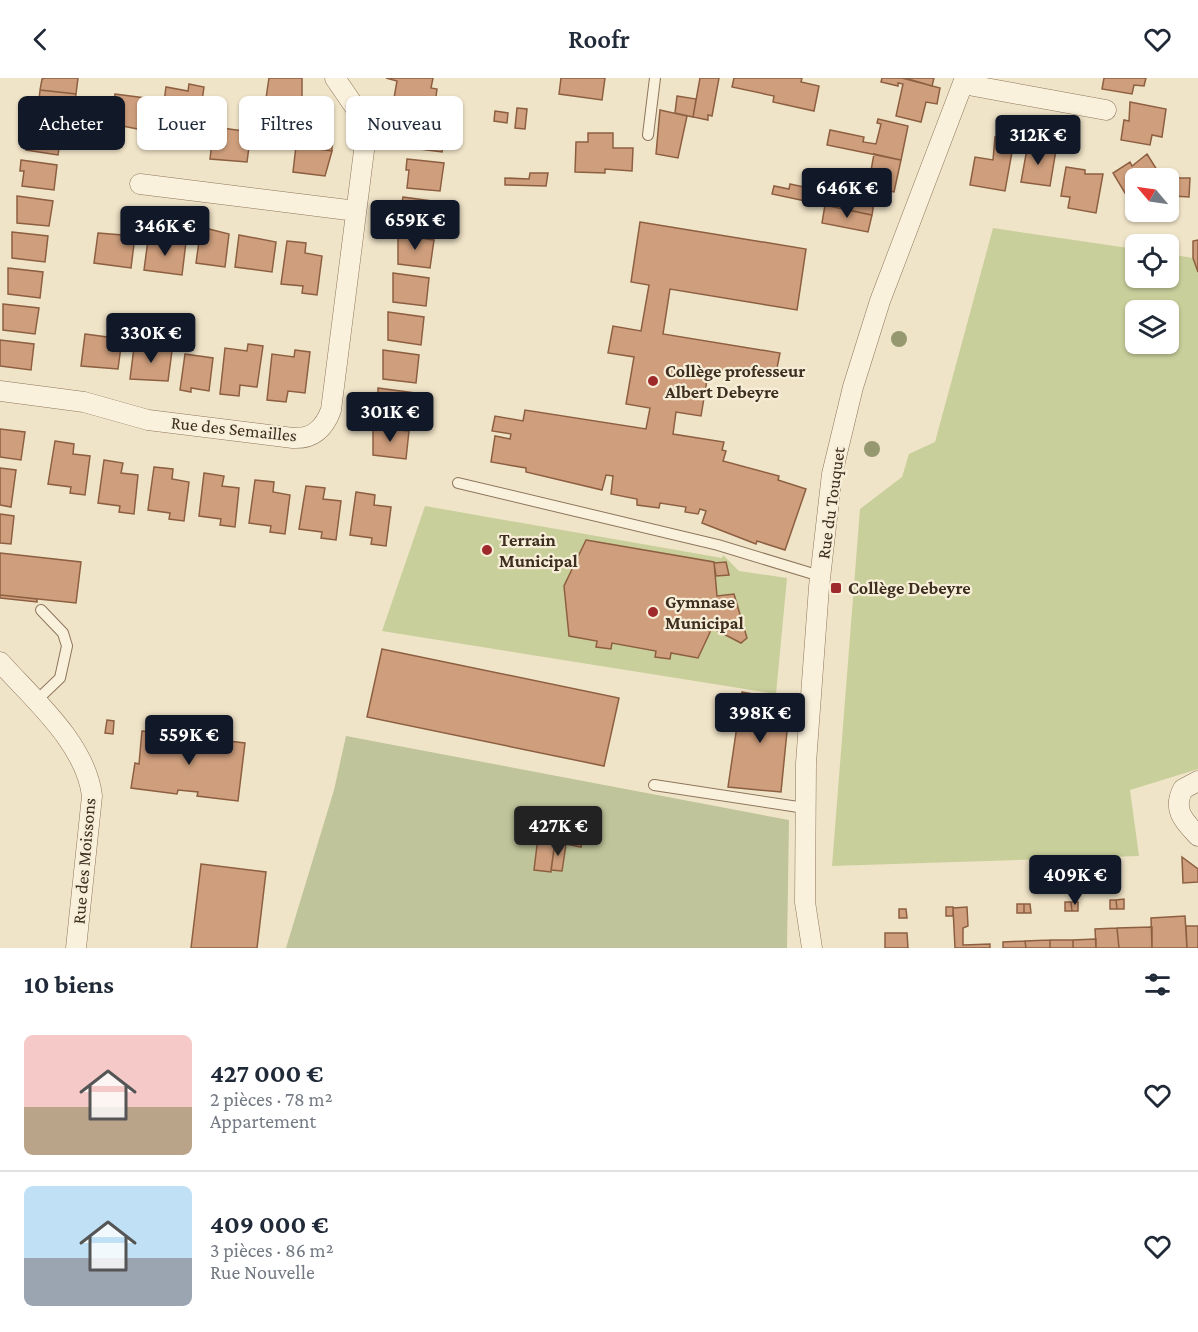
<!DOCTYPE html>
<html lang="fr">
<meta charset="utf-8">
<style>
body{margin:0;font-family:"Crimson Pro",serif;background:#f2f2f3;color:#1f2937;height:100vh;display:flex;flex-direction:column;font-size:22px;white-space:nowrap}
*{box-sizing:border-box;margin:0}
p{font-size:20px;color:#747a83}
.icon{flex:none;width:33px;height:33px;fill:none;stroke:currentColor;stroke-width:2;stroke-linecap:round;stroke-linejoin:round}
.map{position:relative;height:870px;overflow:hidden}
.sheet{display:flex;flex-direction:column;background:#fff;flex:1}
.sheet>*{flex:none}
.banner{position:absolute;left:18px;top:18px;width:600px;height:54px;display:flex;gap:12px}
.needle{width:39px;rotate:299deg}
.buttons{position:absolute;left:1125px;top:90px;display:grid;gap:12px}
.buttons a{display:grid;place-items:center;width:54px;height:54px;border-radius:9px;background:#fff;box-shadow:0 2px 4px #0004;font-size:30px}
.price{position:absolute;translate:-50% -51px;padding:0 14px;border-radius:6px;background:#111827;color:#fff;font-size:20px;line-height:39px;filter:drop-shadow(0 2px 3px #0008)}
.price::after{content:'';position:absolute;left:50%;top:36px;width:18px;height:14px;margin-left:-9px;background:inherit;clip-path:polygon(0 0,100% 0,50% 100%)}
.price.on{background:#222;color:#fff}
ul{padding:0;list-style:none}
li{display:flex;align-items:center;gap:18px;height:150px;padding:0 24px}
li+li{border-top:2px solid #e0e1e3}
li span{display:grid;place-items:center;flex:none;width:168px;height:120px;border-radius:9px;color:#555}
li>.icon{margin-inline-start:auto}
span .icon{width:72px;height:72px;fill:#fffc;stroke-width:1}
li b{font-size:26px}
h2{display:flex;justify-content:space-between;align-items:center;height:72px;padding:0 24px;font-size:26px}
.chip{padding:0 21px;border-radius:9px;background:#fff;box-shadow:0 2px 4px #0004;font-size:21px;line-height:54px}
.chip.on{background:#111827;color:#fff}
header{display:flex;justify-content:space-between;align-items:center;height:78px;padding:0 24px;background:#fff;font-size:27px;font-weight:600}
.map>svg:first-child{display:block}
</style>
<header><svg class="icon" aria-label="back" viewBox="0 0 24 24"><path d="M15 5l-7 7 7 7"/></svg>Roofr<svg class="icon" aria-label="heart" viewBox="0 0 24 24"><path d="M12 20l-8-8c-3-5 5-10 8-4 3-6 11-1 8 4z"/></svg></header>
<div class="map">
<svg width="1198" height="870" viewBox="0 0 1198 870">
<rect width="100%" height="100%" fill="#f0e4c8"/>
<path fill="#c9cf9b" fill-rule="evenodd" d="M993 150 1135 171 1136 200H1168L1169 176 1193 180 1198 194V691L1130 712 1139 778 832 788 860 431 902 399 909 376 935 364ZM1168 232V266H1136V232Z
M425 428 722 480 723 477 739 493 787 500 776 616 382 553Z"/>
<path fill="#bfc49a" d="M346 658 789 742 787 870H286L334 712Z"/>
<path fill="#cf9f7d" stroke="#8d5f41" stroke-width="1.5" d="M45 0H78L76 16 40 12 42 1Z
M269 0H302V25L266 20Z
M386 0H433L431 10 437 11 435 26 394 20 397 3Z
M561 0H605L602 22 559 16Z
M700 0H719L712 38 708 37V42L693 39Z
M734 0H802L801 4 819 8 814 33 773 24 774 18 732 9Z
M882 0H902L940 10 937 26 926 24 921 44 896 38 903 6 898 5V8L881 4Z
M905 0H934L932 8Z
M1104 0H1146L1144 8 1134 7 1132 16 1102 11Z
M189 6 204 9 198 50 181 47 179 58 160 55 166 9 188 13Z
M40 12 76 16 73 42 41 38 43 23 39 22Z
M115 16 153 21 148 53 112 46Z
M677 18 696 21 693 39 675 35Z
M1130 24 1166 31 1162 59 1152 57 1150 67 1121 62 1124 42 1129 43Z
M517 30 527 31 525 51 515 50Z
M660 32 687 38 678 80 656 76Z
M414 33 447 37 442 74 412 70Z
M495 33 508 35 507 45 494 43Z
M878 41 908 48 901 82 827 67 830 52 864 59 863 64 876 66 881 46 877 45Z
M300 43 332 47V73L296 68Z
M26 46 62 51 58 77 26 72Z
M214 49 251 54 247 84 210 81Z
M588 55H613V70H633L632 93 605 91V95L575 94 576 64H588Z
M995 59 1014 63 1005 113 970 107 975 79 993 82Z
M1028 65 1039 67 1038 71 1056 72 1050 108 1021 104Z
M296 68 332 73 325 98 293 94Z
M874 76 901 82 894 114 868 109Z
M1147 76 1162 100H1136V116L1128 120 1113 95 1130 84 1132 88Z
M407 81 444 85 440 113 407 110 409 92H406Z
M21 82 57 87 54 112 22 108 24 93H20Z
M1066 89 1085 92V96H1103L1096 135 1068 130 1070 119 1061 118Z
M530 95H548L546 108 505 107V100L529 101Z
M1173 100H1190L1189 119 1173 118Z
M790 106 874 124 872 137 772 116 774 108 789 111Z
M17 118 53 123 49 148 17 145Z
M403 119 439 124 435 152 402 148 405 130H401Z
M825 127 872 137 868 154 822 145Z
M640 144 806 171 797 232 670 211 663 256 780 275 775 300 709 290 701 338 676 334 673 356 724 364 722 372 726 373 723 383 779 398 778 402 806 411 785 472 757 463 756 466 702 445 706 433 700 431 698 436 685 434 686 429 660 425 659 430 637 427V421L611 416 613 398 606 397 602 412 526 394V390L491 384 495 358 510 361 511 356 492 353 495 338 523 343 525 332 646 351 650 330 626 326 634 279 608 275 613 248 641 253 649 207 631 204Z
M201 149 229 156 225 189 196 185Z
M12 154 48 158 45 184 12 180Z
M98 155 135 158 131 190 94 185Z
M239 157 276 164 272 194 235 189Z
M398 157 434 162 430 190 398 186Z
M167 161 186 164 182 197 144 192 148 162 166 164Z
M1198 162V194L1193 180V163Z
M287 163 306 165 305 175 322 178 317 217 302 215 303 208 281 206Z
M8 190 43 194 40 220 8 216Z
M393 195 429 200 426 228 393 224Z
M3 226 39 230 35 256 3 252Z
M388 234 424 239 421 267 388 262Z
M85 256 122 261 118 291 81 288Z
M0 262 34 266 31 292 0 288Z
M248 266 263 268 257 309 240 307 239 318 220 316 225 270 247 273Z
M134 269 172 273 168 303 130 301Z
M295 272 310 274 305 315 288 313 286 324 267 322 272 276 294 279Z
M383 272 419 277 416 305 383 301Z
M185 276 213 280 209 313 191 310V314L180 312Z
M378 310 415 315 411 343 378 339Z
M373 349 409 353 406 381 373 377Z
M0 351 25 354 21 382 0 379Z
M55 363 74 366 73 376 90 378 85 417 70 415 71 409 48 406Z
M104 382 123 385 121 395 138 397 134 436 119 434 120 428 98 425Z
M154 389 173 391 172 401 189 404 184 443 169 441 170 435 148 432Z
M0 390 16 392 11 429 0 427Z
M204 395 224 398 222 408 239 410 235 449 220 447 221 441 199 438Z
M255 402 274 404 273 414 290 417 285 456 270 454 271 448 249 445Z
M306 408 325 410 323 421 341 423 336 462 321 460 322 454 299 451Z
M356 414 375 417 374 427 391 429 386 468 371 466 372 460 350 457Z
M0 436 14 438 11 466 0 465Z
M586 462 714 484 717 518 734 516 747 560 741 565 712 550 698 580 671 575 670 581 655 579 656 573 612 565 611 571 596 569 597 563 569 558 564 508Z
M0 475 81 484 76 525 0 517Z
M726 484 729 497 716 498 714 485Z
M0 517 37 521V524L0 520Z
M382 571 619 620 604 688 367 639Z
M742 614 790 623 781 714 728 709Z
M107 642 114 643 113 656 105 655Z
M142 653 245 665 238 723 197 718 198 714 178 712 177 716 131 710 135 685 139 686Z
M539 751 556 754 551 794 534 792Z
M556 754 583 759 581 769 555 764Z
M555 764 566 766 562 793 551 792Z
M1182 779 1198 791V804L1183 805Z
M201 786 266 794 257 870H191Z
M1124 821V831H1117L1116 822Z
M1110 822H1116L1117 831H1110Z
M1065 824H1071L1072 833H1065Z
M1071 824H1078V833H1072Z
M1017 826H1024V835H1017Z
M1024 826H1030L1031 835H1024Z
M946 829H953V838H946Z
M967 829 968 848 963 850V867L990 866V870H955L953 830Z
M899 831H906L907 840H899Z
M1185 838 1187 870H1152L1151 840Z
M1186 848H1198V870H1187Z
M1152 849V870H1119L1117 850Z
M1117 850 1119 870H1096L1095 851Z
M885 855H907L908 870H885Z
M1096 861V870H1073V862Z
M1050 862V870H1026L1025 863Z
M1050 862H1073V870H1050Z
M1025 863 1026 870H1003V864Z"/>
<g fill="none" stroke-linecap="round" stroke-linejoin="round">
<g stroke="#8d765c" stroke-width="12">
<path id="lane" d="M648 57 655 0
M458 405 718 467 820 498
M35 624 60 600 67 568 63 555 41 532
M654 707 805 730"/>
</g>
<g stroke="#8d765c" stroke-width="21">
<path id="street" d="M963 6 1106 32
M140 106 356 133
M0 313 84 324 148 342 293 360C312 361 324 351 331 332L366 57 361 38 335 0
M0 584C34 622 86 666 92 718L76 870
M1198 703 1183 711C1172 732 1184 743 1198 758
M812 870 805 824 806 685 819 509 832 396 853 309 880 223 965 0"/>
</g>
<use href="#lane" stroke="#faf1dc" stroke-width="10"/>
<use href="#street" stroke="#faf1dc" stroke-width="20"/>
</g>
<g fill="#96986f">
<circle cx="899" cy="261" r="8"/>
<circle cx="872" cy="371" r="8"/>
</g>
<g fill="#9e2a2b" stroke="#f7eed8" stroke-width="2">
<circle cx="653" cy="303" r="6"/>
<circle cx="487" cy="472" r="6"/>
<rect x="830" y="504" width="12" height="12" rx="3"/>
<circle cx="653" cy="534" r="6"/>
</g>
<g text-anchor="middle" stroke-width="4.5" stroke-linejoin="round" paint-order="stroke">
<g font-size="18" font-weight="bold" fill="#3d2e20" stroke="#f7eed8" text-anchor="start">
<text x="665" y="299">Collège professeur<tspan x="665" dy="21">Albert Debeyre</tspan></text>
<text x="499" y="468">Terrain<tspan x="499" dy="21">Municipal</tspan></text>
<text x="848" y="516">Collège Debeyre</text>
<text x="665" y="530">Gymnase<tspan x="665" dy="21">Municipal</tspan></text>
</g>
<g font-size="18" fill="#3d2e20" stroke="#f7eed8">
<text transform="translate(234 351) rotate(6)" y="6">Rue des Semailles</text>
<text transform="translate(831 425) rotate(-82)" y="6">Rue du Touquet</text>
<text transform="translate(84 783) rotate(-85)" y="6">Rue des Moissons</text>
</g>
</g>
</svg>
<div class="buttons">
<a><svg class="needle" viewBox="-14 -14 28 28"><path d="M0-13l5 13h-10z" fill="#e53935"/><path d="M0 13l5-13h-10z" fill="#747a83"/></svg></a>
<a><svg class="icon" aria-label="locate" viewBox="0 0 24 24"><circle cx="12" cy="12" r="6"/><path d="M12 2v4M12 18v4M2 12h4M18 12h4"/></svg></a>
<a><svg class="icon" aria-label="layers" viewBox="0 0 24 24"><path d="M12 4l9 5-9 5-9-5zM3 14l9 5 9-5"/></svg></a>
</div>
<b class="price" style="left:1038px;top:88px">312K €</b>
<b class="price" style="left:847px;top:141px">646K €</b>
<b class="price" style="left:415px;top:173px">659K €</b>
<b class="price" style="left:165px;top:179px">346K €</b>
<b class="price" style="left:151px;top:286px">330K €</b>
<b class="price" style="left:390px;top:365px">301K €</b>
<b class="price" style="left:760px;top:666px">398K €</b>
<b class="price" style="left:189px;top:688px">559K €</b>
<b class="price on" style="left:558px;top:779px">427K €</b>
<b class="price" style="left:1075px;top:828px">409K €</b>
<div class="banner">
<a class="chip on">Acheter</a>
<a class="chip">Louer</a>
<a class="chip">Filtres</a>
<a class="chip">Nouveau</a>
</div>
</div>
<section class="sheet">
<h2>10 biens<svg class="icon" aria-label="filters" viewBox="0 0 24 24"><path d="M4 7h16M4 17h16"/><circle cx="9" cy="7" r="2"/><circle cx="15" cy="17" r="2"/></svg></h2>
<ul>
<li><span style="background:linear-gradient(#f6c9c9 60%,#b9a48a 0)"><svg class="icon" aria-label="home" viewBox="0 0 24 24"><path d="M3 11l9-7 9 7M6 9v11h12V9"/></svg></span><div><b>427 000 €</b><p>2 pièces · 78 m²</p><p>Appartement</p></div><svg class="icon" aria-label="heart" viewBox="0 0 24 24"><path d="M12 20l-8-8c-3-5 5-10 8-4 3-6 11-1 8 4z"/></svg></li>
<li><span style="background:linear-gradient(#bfe0f5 60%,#9aa5b1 0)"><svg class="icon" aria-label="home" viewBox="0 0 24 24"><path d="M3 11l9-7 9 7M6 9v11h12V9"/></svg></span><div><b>409 000 €</b><p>3 pièces · 86 m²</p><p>Rue Nouvelle</p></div><svg class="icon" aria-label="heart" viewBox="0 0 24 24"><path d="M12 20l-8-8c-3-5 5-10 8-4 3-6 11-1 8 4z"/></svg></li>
</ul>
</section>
